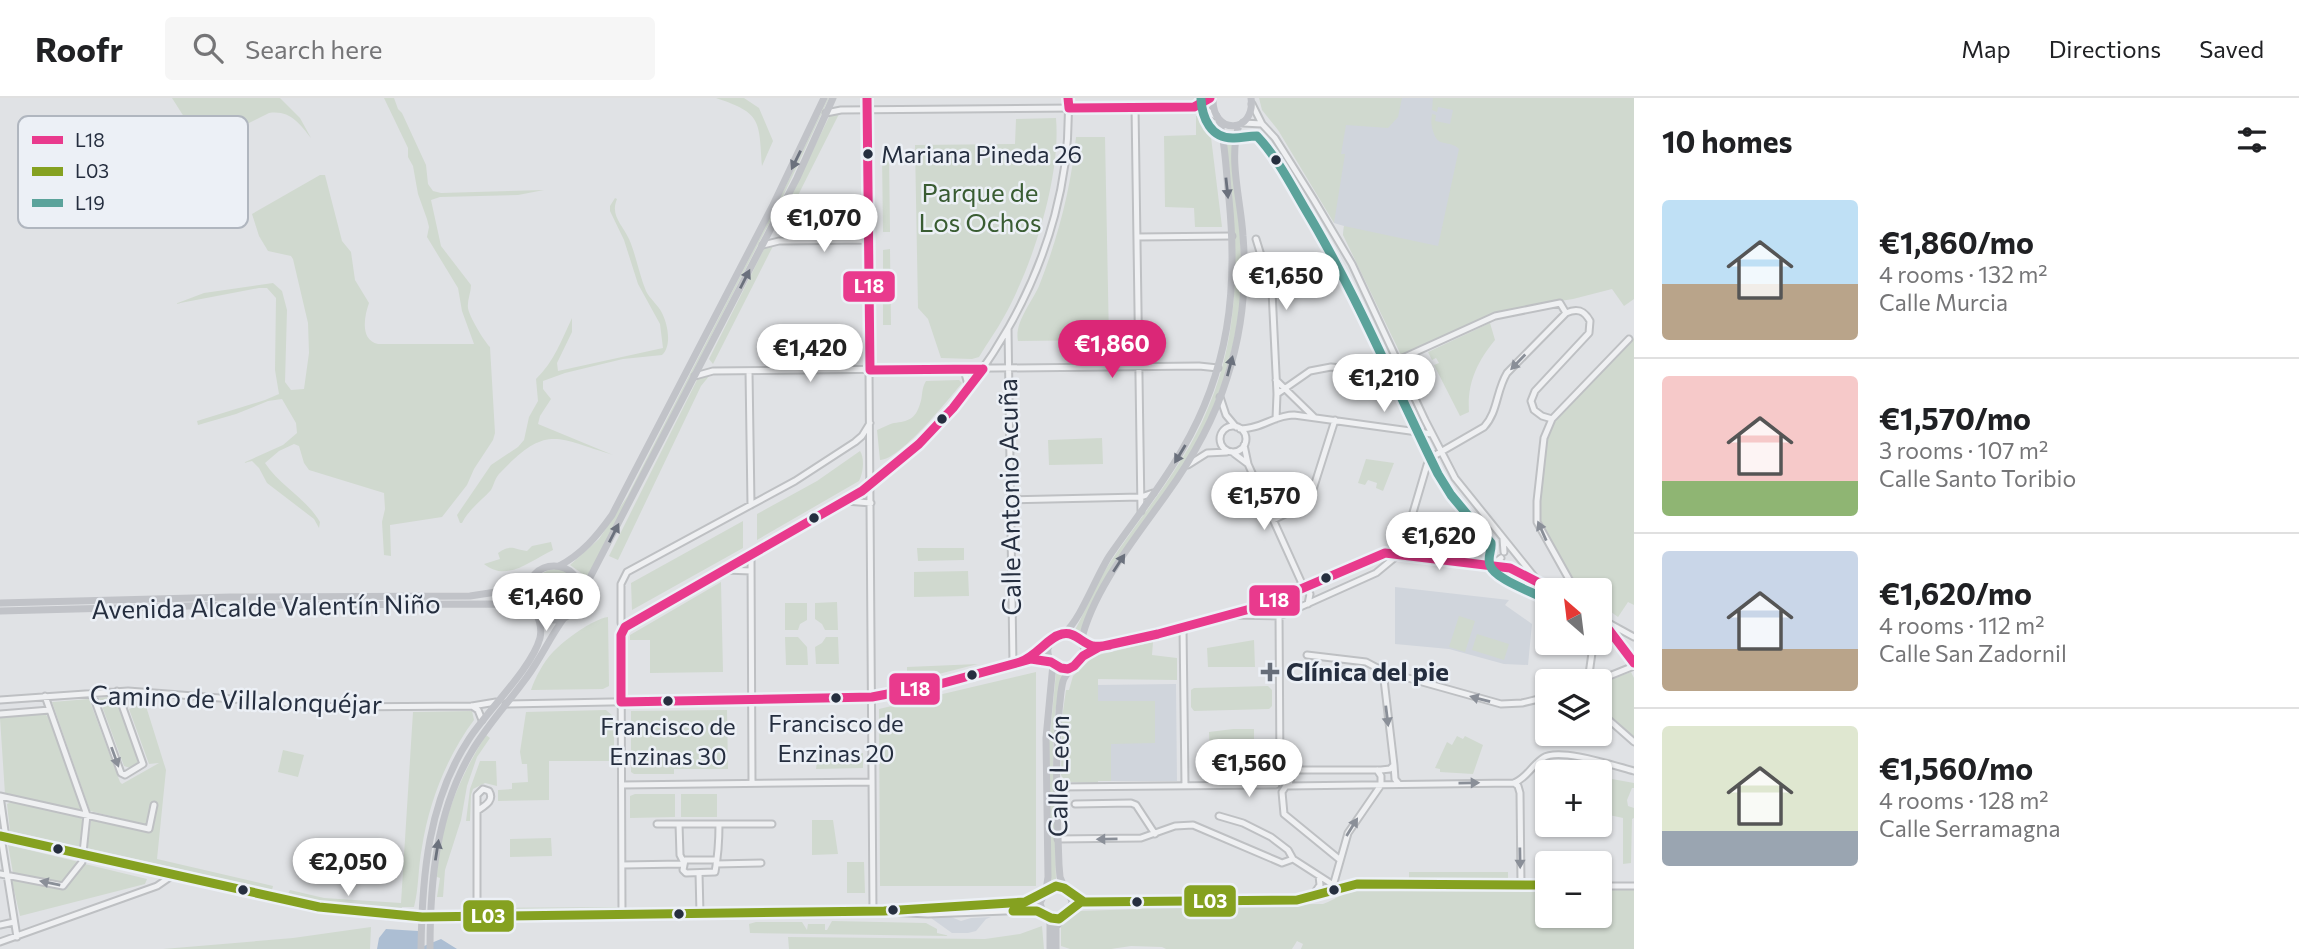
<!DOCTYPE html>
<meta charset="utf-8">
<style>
body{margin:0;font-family:Commissioner,sans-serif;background:#f6f6f6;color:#202124;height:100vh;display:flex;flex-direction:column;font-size:26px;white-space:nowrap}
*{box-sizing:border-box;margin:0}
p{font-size:23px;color:#757577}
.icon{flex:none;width:38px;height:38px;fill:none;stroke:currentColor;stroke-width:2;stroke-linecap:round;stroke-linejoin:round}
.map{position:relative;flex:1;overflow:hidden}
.drawer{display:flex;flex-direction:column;background:#fff;width:665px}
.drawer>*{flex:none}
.needle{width:46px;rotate:332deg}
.fabs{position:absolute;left:1535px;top:480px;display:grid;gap:14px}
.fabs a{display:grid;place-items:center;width:77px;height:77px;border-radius:7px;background:#fff;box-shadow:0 2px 5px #0004;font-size:35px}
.price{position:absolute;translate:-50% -60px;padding:0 16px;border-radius:24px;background:#fff;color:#222;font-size:23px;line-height:46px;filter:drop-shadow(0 2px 4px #0008)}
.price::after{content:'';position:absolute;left:50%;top:42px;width:21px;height:16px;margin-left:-10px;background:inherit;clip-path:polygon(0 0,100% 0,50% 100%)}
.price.on{background:#db2777;color:#fff}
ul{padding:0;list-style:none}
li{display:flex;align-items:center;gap:21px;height:175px;padding:0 28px}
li+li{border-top:2px solid #e0e0e0}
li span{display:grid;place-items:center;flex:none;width:196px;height:140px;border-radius:7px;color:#555}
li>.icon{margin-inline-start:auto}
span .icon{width:84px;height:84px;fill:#fffc;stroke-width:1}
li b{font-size:30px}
h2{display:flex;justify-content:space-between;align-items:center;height:84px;padding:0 28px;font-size:30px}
header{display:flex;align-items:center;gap:42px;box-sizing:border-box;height:98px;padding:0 35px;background:#fff;border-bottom:2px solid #e0e0e0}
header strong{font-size:33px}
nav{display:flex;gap:38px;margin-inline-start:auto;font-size:24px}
.search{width:490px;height:63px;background:#f6f6f6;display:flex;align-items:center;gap:18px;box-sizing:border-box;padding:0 24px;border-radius:7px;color:#757577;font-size:26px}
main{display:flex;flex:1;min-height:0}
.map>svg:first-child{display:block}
</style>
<header>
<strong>Roofr</strong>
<div class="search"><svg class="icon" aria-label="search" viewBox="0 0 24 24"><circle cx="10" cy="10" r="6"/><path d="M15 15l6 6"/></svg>Search here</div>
<nav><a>Map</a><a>Directions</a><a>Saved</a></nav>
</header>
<main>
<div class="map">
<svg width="1634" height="851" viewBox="0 0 1634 851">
<rect width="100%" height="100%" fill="#e0e2e5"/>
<path fill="#d0d5dc" d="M1349 0H1467L1446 162 1343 137 1344 128 1334 125 1336 81Z
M1395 489 1509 502 1505 507 1532 526 1528 567 1504 566 1449 551 1395 546Z
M1176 586 1177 683H1098L1097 587Z
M951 819 961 823 971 820 991 819 986 821 976 833 968 835H952L931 820Z"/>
<path fill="#d0d9cf" d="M172 0H280L300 20 311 40C299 25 290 12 269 15L209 45 193 33Z
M384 0H394L398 11 402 15 426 67 428 86 433 93 441 95 544 92 518 97 440 99 431 102 441 148 471 187C471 195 467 202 468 210 469 218 484 243 490 249L495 335 493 342 474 371 467 387 442 419 390 427 391 458 384 457 382 424 385 411 384 395 309 372 304 365 299 348 294 346 279 353 265 365C280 388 306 400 320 424L319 430 314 421 267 385 259 370 252 363 243 365 283 347 297 335 296 325 282 301 268 303 236 316 198 327 197 323 265 302 279 296 275 272 276 200 267 190H259L175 206 204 195 273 185 282 193 287 212 285 284 291 292 304 291 309 255 308 225 293 161 291 158 268 153 259 138 252 116 320 77H325L342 143 351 154 355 182 369 205C364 219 360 242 378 246H474L462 213 458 190 427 139 429 129 427 121 418 96 413 68 408 59V50Z
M716 0H744L759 10 773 43 762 68C759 23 762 15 716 0Z
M828 0H829L786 92 586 483 580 474 570 467 599 441 627 399 778 104Z
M1259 0H1402L1398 19 1388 30 1346 27 1341 56H1345L1334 125 1278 32 1262 12Z
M1433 0H1634V201L1624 208 1612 191 1573 201 1534 207 1503 213 1486 219 1402 259 1343 137 1344 128 1438 148 1459 51C1449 41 1438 51 1433 33 1431 26 1431 23 1432 16L1436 17 1435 23 1450 26 1453 12 1438 9 1437 14 1432 12Z
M834 16H839L780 133 774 132 829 19Z
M1196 18H1204L1209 23 1222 129H1195L1194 110 1165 109 1164 38 1196 37Z
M1056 20C1061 79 1033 166 1005 217 997 232 987 245 979 259L972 261 941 260 928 221 918 210 915 47 1015 46 1016 21Z
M1224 33H1233L1232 49C1235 86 1240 123 1241 160 1244 231 1222 303 1186 363 1150 421 1108 473 1079 535L1075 532C1087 510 1095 487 1109 466 1140 419 1178 375 1202 324 1248 226 1236 136 1224 33Z
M1076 39H1105L1109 242 1018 243C1014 225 1032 204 1039 188 1058 140 1071 90 1076 39Z
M882 56H889L890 134H883Z
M615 100 617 101C610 117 622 126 629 141 636 157 639 176 646 193 650 201 658 207 662 215 668 227 672 248 662 257L623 261 565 275 543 283V291L551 301 540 318 538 326 613 357C556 340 547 326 501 374 495 379 494 387 491 392 481 403 469 411 462 425H460L457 417 491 367 518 349 524 342 529 319 538 303 536 281C554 264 562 241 572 220V234L557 265 558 273 663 250 660 226 638 186 624 142 610 113V108Z
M770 148H773L713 266 709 261 764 151Z
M890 151 891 227H883V152Z
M1490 225 1495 242C1477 264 1467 285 1469 314L1460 318 1434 267 1439 265 1436 260 1432 262 1428 254Z
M1634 240V507L1628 504 1618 519 1600 506V492H1578L1575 489C1566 467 1550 450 1541 428 1536 415 1539 398 1540 385 1542 368 1541 347 1549 332 1564 303 1610 264 1634 240Z
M703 277H710L701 288 618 462 609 458 698 280Z
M959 282 962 285C948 302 900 362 880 362L877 332C882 330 889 326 894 325 908 323 915 322 920 306 923 298 921 291 926 283Z
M1102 340 1103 366 1049 367 1048 342Z
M860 353C865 360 863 376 859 383L757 442V416L817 383Z
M1366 361 1394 365 1383 393 1376 390 1377 385 1368 382 1365 387 1358 385Z
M743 423V450L632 512 631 485Z
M551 444 553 452C531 462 507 485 484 466L500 461 498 455C512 446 512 451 527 453L532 448Z
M917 450H964V462L918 463Z
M533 494a23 23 0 1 1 46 0a23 23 0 1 1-46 0Z
M968 473 969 498 914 499V474Z
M721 484 723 574 650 575V542H630V537Z
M837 504 838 532H825L822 526 815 521V505Z
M785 505H807V522L800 526 798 532H785Z
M1459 518 1475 523 1465 554 1449 549Z
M608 519 609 588 603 591 531 592C535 580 544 563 553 554 564 542 593 521 608 519Z
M1477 536 1509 546 1504 562 1472 552Z
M785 539H798L807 549 808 567H786Z
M826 539H838L839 566H816L815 549 822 545Z
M1254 542 1255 569H1208L1207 550Z
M1153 544 1152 557 1177 560V582L1098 581V603H1155V645L1111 646V683H1098V685L1065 684 1061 677 1062 620 1066 592H1069L1073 578 1094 558Z
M978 566 907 584V569Z
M1036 574V788H880L879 611Z
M1631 574 1634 580V641L1600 610V586Z
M1056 575 1062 576 1055 615 1053 646 1056 784H1051L1049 646Z
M1268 588 1272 592V608L1269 611 1194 613 1191 609V592L1194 590Z
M115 598 139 665 130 670 124 668 99 600Z
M89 601 120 684 122 686 159 665 149 666 129 611 145 605 166 672 157 761 273 788 272 792 87 750 91 723 94 721 151 733 156 707 148 727 90 713 52 604Z
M606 612 614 619V663H549V702L498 703V692L512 691V685L528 684 527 666H522L520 654 526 614Z
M727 612 728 671H674V676H634L631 674V613Z
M472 613 474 622C447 658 429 704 422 749 418 769 419 790 414 809H402L401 812 320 803 288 796 290 792 324 800 401 805 413 614Z
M43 615 50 620 82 709 80 713 5 696 0 620Z
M1233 631H1254V656L1210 664 1209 634Z
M486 637 490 640 477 659 467 688 461 722 445 772 443 799H437L440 780 437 779C439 728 459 680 486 637Z
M1457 638 1463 641 1465 638 1483 647 1473 676 1440 674V671L1435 670 1447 644 1452 647Z
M283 652 304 657 298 679 278 674Z
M863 655V670L816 671 818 656Z
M480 663H496L497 688 485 685 473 691 471 697 470 723H466L470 691Z
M1612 681 1634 685V690H1632L1627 702 1628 708 1634 710V720L1632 721 1631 765 1623 766V720L1600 715V697L1608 698Z
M635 696H675V719L630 720V698Z
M681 696H717V719H681Z
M13 703 80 718 83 723 79 749 10 733 7 706Z
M812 722H833L838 756 812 757Z
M551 740 552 758 510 759V741Z
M8 747 79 764 60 785 13 775Z
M847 764H864L865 795H847Z
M85 766 147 781 145 786 20 818 11 779 64 791Z
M1409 774H1508V780L1409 781Z
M1360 791H1547V817H1600V792H1634V851H1301L1303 846 1297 843 1292 851H1166L1162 849 1131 848 1111 851H1070L1061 848V829L1079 813 1141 811 1145 808 1323 806C1337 801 1345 793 1360 791Z
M618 809 611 813 488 815V810Z
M832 823 926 825 937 831V835L950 838 750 835 749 826 756 824H802L807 832 808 826H825V832H827Z
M1042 828 1044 851H789L788 839 985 841 1020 836Z
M371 829 370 851H163L293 840Z"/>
<path fill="#acbed3" d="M386 831 418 833 424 848 441 841 457 851H377L379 840Z"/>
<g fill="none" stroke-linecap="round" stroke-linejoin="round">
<g stroke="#bec0c3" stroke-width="9">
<path id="street" d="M867 0 873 814
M1252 6 1262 26 1275 40 1314 102 1352 166 1425 322 1455 380 1537 482
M1194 8 1210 0
M1135 9 1141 413
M826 15 841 12 1194 9 1203 10 1216 18
M1243 25 1262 26
M1137 139 1232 138
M1256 141 1272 193 1277 296 1276 321
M763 147 779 143 869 142
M1008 231 1013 566
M964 272 969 290
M749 273 751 407
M695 278 713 273 1199 268 1218 270
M1276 282 1314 319
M1277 296 1310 273 1331 269 1363 272 1398 262 1495 218 1560 205 1566 215
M1220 299 1226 317 1236 329
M1220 341a13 13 0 1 1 26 0a13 13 0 1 1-26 0Z
M1240 331C1262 331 1274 317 1294 317L1432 336
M1244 347 1248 366 1304 490 1310 496 1308 506
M1232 354 1248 366
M1188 367 1207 355 1227 354
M1010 402 1141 399 1153 395
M846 403 871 405
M1273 422 1306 406 1310 401 1335 322
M1503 440 1504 454
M751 457 752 685
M1486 466 1497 463 1501 460
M726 472 751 473
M1575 492 1537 424V403L1544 340 1552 321 1629 241
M1276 502V511L1279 515 1280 673
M1600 510 1603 516 1602 521 1634 565
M1232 517 1279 518 1287 515 1376 475 1399 456 1404 445 1427 367 1432 359 1484 329C1498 314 1496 293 1507 275L1566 215C1577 210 1584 212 1590 223L1589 235 1535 293 1531 303 1534 312 1542 318 1552 321
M1603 522 1634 539
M625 529C642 515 665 505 684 494 738 463 794 436 847 403 977 319 1075 157 1068 0
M1183 529 1185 688
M1600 540 1608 530
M1307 557 1366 564 1383 573 1501 606 1522 605 1547 599
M1083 558 1099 549 1158 536 1261 508 1385 455 1510 470 1537 482 1553 492
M1031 561 1048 548
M1588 583 1592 555 1596 544
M1597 583 1634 568
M92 595 121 675 125 677 143 666 117 593
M0 602 128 593 338 609 472 608 496 604
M506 606 872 599 940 586 1031 561 1051 564
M472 608 478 612 482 622
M1600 614 1634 644
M0 616 50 612
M1394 667 1395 681 1399 686
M1284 673 1291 680 1289 686 1285 689
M1514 685 1518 688 1520 695 1521 787
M622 687 871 684
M1221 687 1281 672H1381L1390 671 1394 667 1383 573
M1286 688 1282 694 1284 716 1339 761
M1287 688 1514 685C1527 680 1532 667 1543 660 1559 649 1615 668 1634 673
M1058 689 1276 687
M483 691 489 693C495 703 484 708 477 713V697Z
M0 698 149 731 154 707
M0 698 5 733 2 745 17 839
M1075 706 1131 705 1136 707 1155 736
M477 713V819
M1219 718 1243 725 1271 739 1288 752 1293 761 1338 790
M657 726H772
M679 726 680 757 683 763
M0 738 319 809 391 818 438 819 884 813 1025 804 1041 799
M1058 741 1141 740 1175 728 1193 727 1282 765 1293 761
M715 762H685L683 772 686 775 715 774C718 758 719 743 719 726
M716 766 761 765
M622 767 683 766
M699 775 700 816
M0 776 63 788 82 764 87 717 45 598
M1333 788 1348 735 1381 687V678L1377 672
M1600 788H1634
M1313 797 1320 787 1319 778
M1072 809 1081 804 1297 802 1357 786 1547 787
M887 814 928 816 1029 812 1043 815
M622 817 621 537 625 529 621 525V486L627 474 795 383 855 344 862 338 870 325
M0 827 14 824
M0 844 157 788 173 777"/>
</g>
<use href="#street" stroke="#eff0f2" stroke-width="5"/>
<path stroke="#c1c3c8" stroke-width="7" d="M1213 0C1212 39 1256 35 1251 0
M527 495a27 27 0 1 1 54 0a27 27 0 1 1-54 0Z
M559 468C582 456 597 438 612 417L773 107 824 0
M582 495 797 80 833 0
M0 505 231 499 470 498 509 492 529 484
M0 513 227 507 496 506 532 509
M1065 534C1080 523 1097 476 1110 457 1134 422 1161 389 1182 352 1229 272 1238 192 1229 101 1226 76 1226 47 1219 22
M1081 544C1092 493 1136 439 1166 397 1192 361 1214 322 1227 280 1242 234 1247 186 1243 138 1241 103 1228 61 1239 27
M1065 791 1060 779 1059 767C1057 710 1054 651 1061 594 1062 589 1062 583 1065 579 1071 568 1087 563 1083 548 1078 531 1059 532 1049 544 1044 562 1056 575 1074 568
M1046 792 1048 779 1046 640 1053 566
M1047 818 1050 826V851
M421 851C422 778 428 703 469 641 487 613 532 570 540 540 542 531 540 523 536 515
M430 851C430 783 436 713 472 653 488 626 509 604 527 579 541 560 550 539 564 520
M1056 851V829L1069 815 1072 803 1068 794 1060 789 1046 792 1040 805 1043 815 1054 821 1065 818"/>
<g stroke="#ecf0f6" stroke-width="14">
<path id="bus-1" d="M867 0 870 272
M1068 0 1069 10 1194 9 1210 0
M870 272 983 271
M1600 520 1634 565
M625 529 862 393 919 346 953 310 983 271
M1020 564C1037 558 1048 539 1062 536 1075 533 1081 545 1093 548 1098 549 1104 548 1110 547
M621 604 872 599 940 586 1031 561 1051 564 1061 570 1068 571 1074 568 1083 558 1099 549 1158 536 1261 508 1385 455 1510 470 1553 492
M621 604V537L625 529"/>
</g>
<g stroke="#ecf0f6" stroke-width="14">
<path id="bus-2" d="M0 738 319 809 422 819 884 813 1025 804 1056 788 1064 790 1084 804 1297 802 1357 786 1547 787
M1013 813H1037L1051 820 1059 821 1081 804H1096"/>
</g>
<g stroke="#ecf0f6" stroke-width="14">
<path id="bus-3" d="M1201 1C1202 20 1211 41 1234 40 1242 40 1248 38 1257 38 1276 58 1290 85 1304 109 1356 195 1394 287 1438 376L1451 397 1491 445C1492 453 1487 459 1490 467 1494 481 1533 494 1547 502"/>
</g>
<use href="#bus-1" stroke="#e93a8d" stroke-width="9"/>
<use href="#bus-2" stroke="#85a120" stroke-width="9"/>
<use href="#bus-3" stroke="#5ba39b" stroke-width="9"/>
</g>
<defs><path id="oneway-solid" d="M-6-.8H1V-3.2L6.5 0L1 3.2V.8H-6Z" transform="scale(1.75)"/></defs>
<g fill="#6b717d">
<use href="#oneway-solid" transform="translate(796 62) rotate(116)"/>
<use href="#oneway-solid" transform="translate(1227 90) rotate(84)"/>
<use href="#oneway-solid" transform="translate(745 181) rotate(-63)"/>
<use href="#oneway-solid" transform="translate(1230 268) rotate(-75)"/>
<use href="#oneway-solid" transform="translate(1180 356) rotate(121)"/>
<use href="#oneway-solid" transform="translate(614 435) rotate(-63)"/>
<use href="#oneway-solid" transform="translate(1119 465) rotate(-57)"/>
<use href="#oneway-solid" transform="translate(437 752) rotate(-81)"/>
</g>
<g fill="#8a8f98">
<use href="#oneway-solid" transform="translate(1518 264) rotate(134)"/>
<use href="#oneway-solid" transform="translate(1542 433) rotate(-114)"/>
<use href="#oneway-solid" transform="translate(1480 601) rotate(-165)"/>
<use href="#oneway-solid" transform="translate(1387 618) rotate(83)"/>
<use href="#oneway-solid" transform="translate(115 659) rotate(70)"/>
<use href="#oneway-solid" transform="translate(1469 685) rotate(-1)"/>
<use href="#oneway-solid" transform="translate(1352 729) rotate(-58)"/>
<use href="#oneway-solid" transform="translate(1107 741) rotate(179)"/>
<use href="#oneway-solid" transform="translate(1520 760) rotate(89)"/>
<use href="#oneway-solid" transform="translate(50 785) rotate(-168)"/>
</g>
<g fill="#252e3f" stroke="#ecf0f6" stroke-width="2.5">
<circle cx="868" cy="56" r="6"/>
<circle cx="1276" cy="62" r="6"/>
<circle cx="942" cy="321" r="6"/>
<circle cx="814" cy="420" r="6"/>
<circle cx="1326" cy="480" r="6"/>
<circle cx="972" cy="577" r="6"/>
<circle cx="836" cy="600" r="6"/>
<circle cx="668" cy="603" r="6"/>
<circle cx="58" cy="751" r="6"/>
<circle cx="243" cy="792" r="6"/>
<circle cx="1334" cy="792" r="6"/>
<circle cx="1137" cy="804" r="6"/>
<circle cx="893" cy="812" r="6"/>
<circle cx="679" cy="816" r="6"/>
</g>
<path fill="#666d79" stroke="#ecf0f6" stroke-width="2.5" d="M1266.5 563.5h7v7h7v7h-7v7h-7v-7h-7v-7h7z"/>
<g text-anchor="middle" stroke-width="5" stroke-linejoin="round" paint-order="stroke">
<g font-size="24" fill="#252e3f" stroke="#ecf0f6">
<text x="881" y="65" text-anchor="start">Mariana Pineda 26</text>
<text x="836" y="634">Francisco de<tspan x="836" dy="30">Enzinas 20</tspan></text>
<text x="668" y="637">Francisco de<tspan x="668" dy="30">Enzinas 30</tspan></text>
</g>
<g font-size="26" fill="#395c32" stroke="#ecf0f6">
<text x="980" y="104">Parque de<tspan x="980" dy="30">Los Ochos</tspan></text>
</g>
<g font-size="26" fill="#252e3f" stroke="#ecf0f6">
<text transform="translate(1010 399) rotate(-91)" y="9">Calle Antonio Acuña</text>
<text transform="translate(266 509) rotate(-1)" y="9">Avenida Alcalde Valentín Niño</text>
<text transform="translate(236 602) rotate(2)" y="9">Camino de Villalonquéjar</text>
<text transform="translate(1059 678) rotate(-89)" y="9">Calle León</text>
</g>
<g font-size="26" font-weight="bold" fill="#252e3f" stroke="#ecf0f6" text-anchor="start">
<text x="1286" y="583">Clínica del pie</text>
</g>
</g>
<rect x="18" y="18" width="230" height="112" rx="10" fill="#ecf0f6" stroke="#b0b6bf" stroke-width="2"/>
<rect x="32" y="38" width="31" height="8" fill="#e93a8d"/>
<rect x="32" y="69" width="31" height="9" fill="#85a120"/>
<rect x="32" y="101" width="31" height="8" fill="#5ba39b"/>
<g font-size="19" fill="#252e3f">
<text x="75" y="49">L18</text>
<text x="75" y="80">L03</text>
<text x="75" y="112">L19</text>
</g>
<g stroke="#ecf0f6" stroke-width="2.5">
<rect x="842" y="172" width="54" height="33" rx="7" fill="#e93a8d"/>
<rect x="1248" y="486" width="53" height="33" rx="7" fill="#e93a8d"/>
<rect x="888" y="574" width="53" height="34" rx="7" fill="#e93a8d"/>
<rect x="1183" y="786" width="54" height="34" rx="7" fill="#85a120"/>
<rect x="462" y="801" width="53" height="34" rx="7" fill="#85a120"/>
</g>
<g font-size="19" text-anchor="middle" font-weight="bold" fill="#fff">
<text x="869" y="195">L18</text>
<text x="1274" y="509">L18</text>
<text x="915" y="598">L18</text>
<text x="1210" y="810">L03</text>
<text x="488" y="825">L03</text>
</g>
</svg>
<div class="fabs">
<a><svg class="needle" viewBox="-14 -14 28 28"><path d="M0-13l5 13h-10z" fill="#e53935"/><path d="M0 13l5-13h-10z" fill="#757577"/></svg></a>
<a><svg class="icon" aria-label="layers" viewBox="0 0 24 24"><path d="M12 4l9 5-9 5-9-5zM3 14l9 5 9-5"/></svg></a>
<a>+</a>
<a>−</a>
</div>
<b class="price" style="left:824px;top:156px">€1,070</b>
<b class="price" style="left:1286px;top:214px">€1,650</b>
<b class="price on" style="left:1112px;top:282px">€1,860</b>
<b class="price" style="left:810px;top:286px">€1,420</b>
<b class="price" style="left:1384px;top:316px">€1,210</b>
<b class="price" style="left:1264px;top:434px">€1,570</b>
<b class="price" style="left:1439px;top:474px">€1,620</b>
<b class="price" style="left:546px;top:535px">€1,460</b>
<b class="price" style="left:1249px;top:701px">€1,560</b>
<b class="price" style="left:348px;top:800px">€2,050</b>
</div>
<section class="drawer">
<h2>10 homes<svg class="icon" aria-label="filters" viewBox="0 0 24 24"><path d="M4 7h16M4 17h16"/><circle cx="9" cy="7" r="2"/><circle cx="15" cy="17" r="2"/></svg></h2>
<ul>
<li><span style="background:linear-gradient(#bfe0f5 60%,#b9a48a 0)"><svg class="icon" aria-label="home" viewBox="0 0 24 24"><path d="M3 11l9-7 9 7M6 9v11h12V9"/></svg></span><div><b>€1,860/mo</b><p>4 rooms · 132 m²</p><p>Calle Murcia</p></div></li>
<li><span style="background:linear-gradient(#f6c9c9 75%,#8fb573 0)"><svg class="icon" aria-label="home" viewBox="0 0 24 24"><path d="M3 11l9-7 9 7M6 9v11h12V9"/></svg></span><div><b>€1,570/mo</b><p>3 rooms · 107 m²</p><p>Calle Santo Toribio</p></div></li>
<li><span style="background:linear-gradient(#c9d6e8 70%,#b9a48a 0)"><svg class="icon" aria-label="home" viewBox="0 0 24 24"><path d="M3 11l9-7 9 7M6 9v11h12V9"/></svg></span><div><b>€1,620/mo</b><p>4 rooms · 112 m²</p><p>Calle San Zadornil</p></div></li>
<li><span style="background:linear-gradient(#dfe7d0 75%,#9aa5b1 0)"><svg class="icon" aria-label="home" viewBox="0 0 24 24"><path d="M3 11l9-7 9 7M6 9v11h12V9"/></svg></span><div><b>€1,560/mo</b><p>4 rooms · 128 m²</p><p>Calle Serramagna</p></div></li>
</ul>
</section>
</main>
